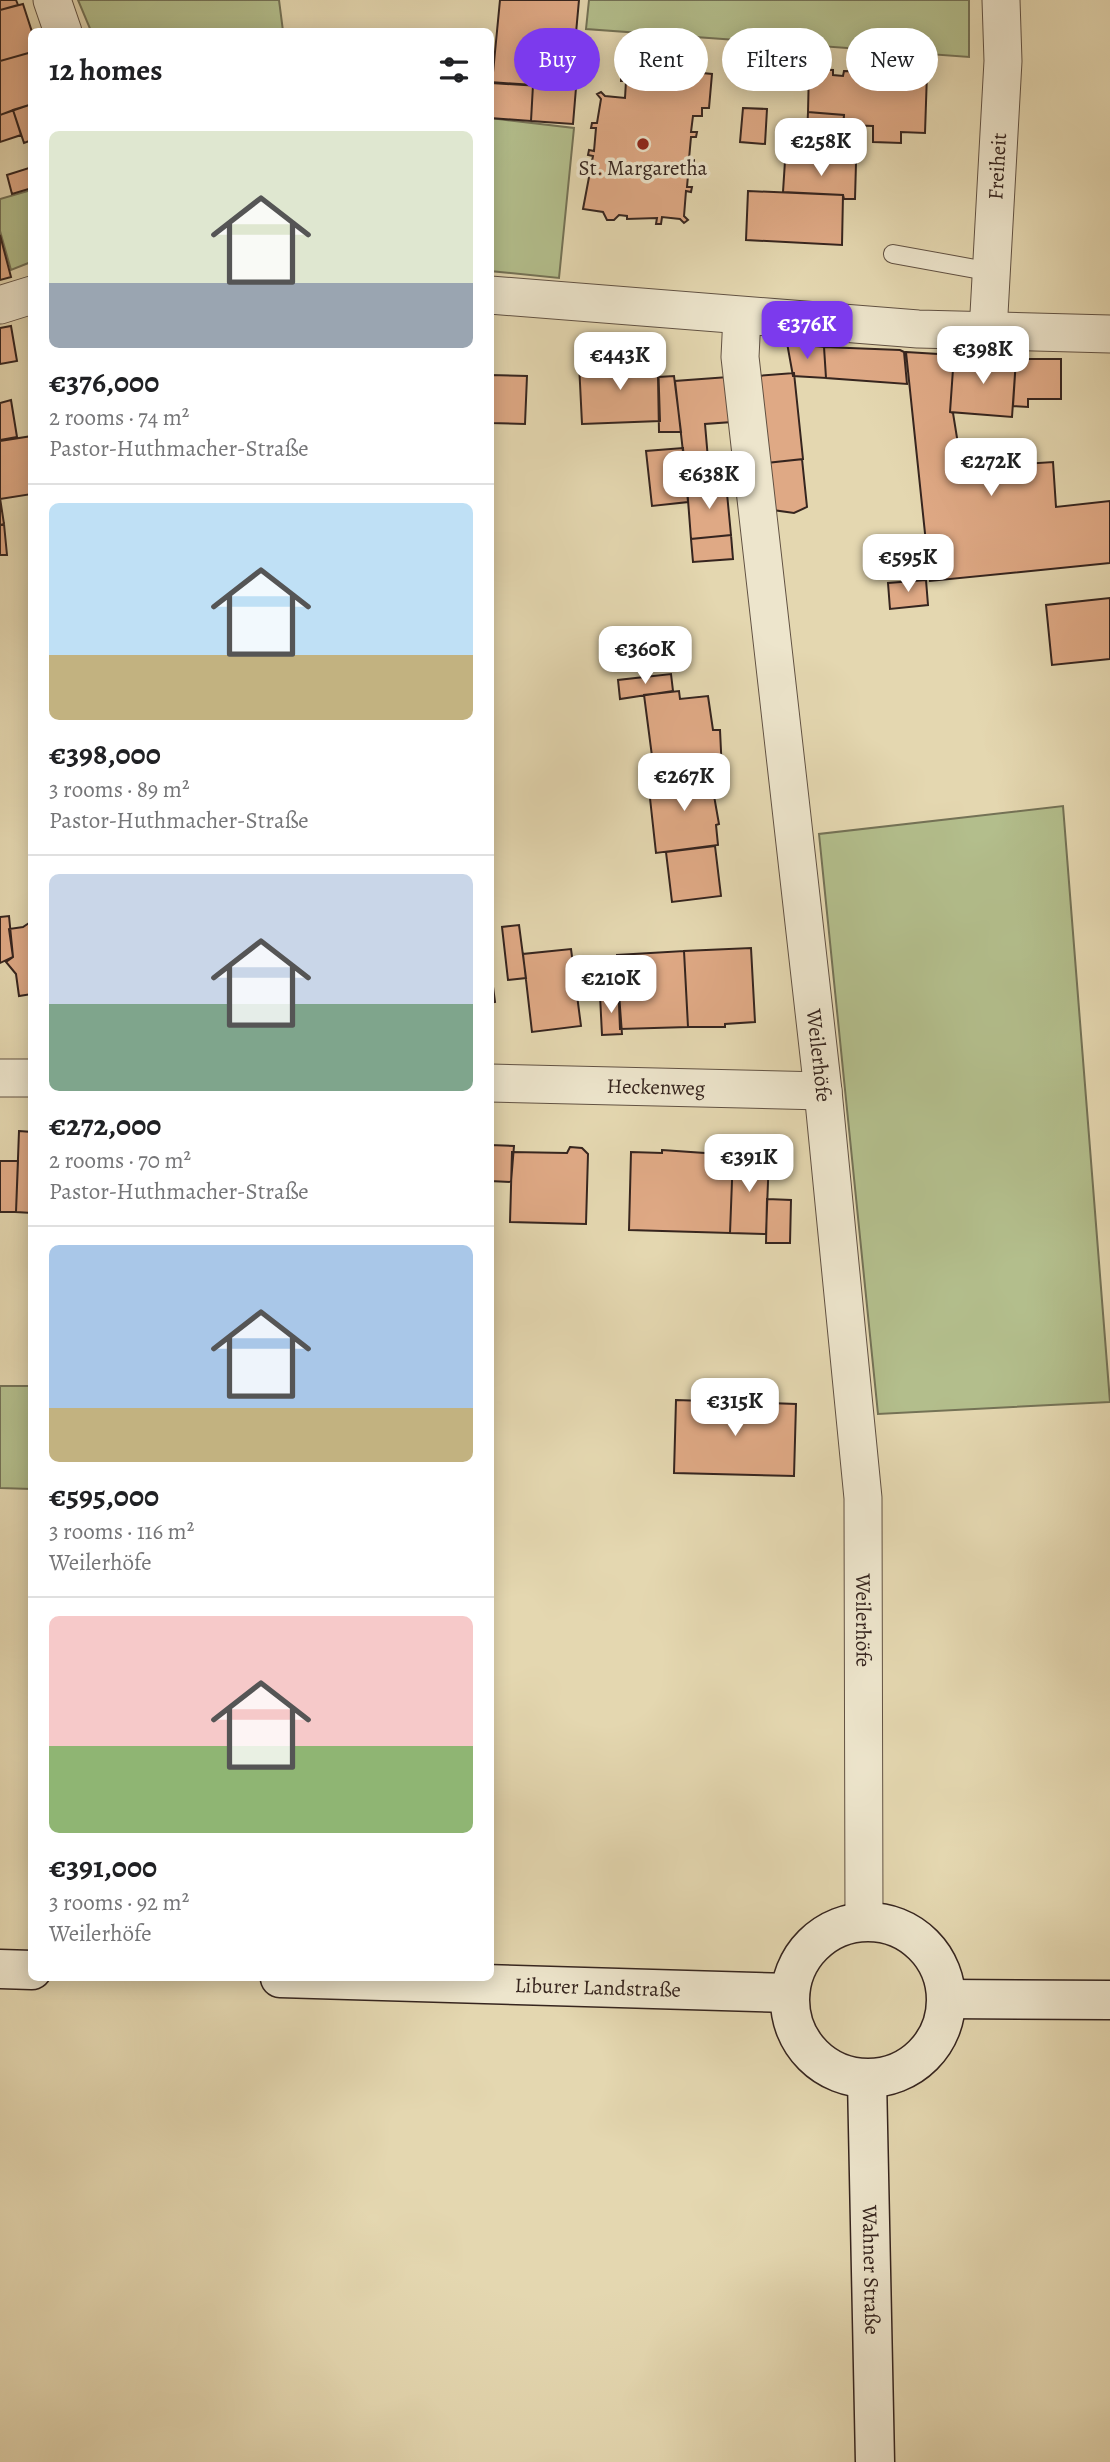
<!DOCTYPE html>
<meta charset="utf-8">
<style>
body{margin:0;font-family:Alegreya,serif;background:#f6f6f6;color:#202124;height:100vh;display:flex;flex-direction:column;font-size:26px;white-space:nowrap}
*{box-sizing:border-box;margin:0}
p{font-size:23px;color:#757577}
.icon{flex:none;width:38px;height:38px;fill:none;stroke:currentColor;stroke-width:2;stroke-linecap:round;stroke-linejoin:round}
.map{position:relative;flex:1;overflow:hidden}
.sheet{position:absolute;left:28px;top:28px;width:466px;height:1953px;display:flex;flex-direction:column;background:#fff;border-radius:10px;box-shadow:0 4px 18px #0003}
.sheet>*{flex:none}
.guide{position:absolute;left:514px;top:28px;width:490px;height:63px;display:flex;gap:14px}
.price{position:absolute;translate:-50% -60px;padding:0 16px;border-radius:14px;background:#fff;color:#222;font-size:23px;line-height:46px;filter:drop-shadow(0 2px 4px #0008)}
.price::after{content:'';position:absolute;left:50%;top:42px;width:21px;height:16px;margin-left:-10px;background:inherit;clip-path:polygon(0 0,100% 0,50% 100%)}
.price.on{background:#7c3aed;color:#fff}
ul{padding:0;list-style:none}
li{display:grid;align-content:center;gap:14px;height:371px;padding:0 21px}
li+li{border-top:2px solid #e0e0e0}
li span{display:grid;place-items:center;height:217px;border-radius:10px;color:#555}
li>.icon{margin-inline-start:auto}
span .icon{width:126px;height:126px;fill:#fffc;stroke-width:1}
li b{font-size:30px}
h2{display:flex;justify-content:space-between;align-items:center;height:84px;padding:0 21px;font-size:30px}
.chip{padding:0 24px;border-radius:32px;background:#fff;box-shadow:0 4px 18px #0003;font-size:24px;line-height:63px}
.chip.on{background:#7c3aed;color:#fff}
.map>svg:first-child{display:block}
</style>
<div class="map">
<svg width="1110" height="2462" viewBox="0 0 1110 2462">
<rect width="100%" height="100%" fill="#e4d7b0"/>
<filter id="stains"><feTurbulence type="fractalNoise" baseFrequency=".00286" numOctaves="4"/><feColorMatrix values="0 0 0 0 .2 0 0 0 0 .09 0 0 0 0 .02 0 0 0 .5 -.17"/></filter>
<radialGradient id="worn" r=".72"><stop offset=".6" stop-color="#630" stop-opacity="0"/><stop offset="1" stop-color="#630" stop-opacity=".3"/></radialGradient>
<path fill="#b3be8c" stroke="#747256" stroke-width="2" d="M78 0H279L283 31H91Z
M589 0H969V57L586 29Z
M490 118 574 128 559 278 490 271Z
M31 190V262L11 270 0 231V199Z
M1063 806 1110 1402 878 1414 819 834Z
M0 1386H31V1489L0 1488Z"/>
<path fill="#dfa985" stroke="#36251f" stroke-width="2" d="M0 0H16L18 5 0 10Z
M500 0H579L571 88 492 83Z
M23 4 32 32V52L0 61V10Z
M32 52V104L0 115V61Z
M640 55 643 60 660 61 663 57 667 60 663 64 671 81H680L682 71 712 74 709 108H702V116H693L691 132H697L696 137H691L689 159 694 160V164H689L687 187H692L691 192 686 191 684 216 688 220 684 223 680 219 662 217 661 224H656L657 218 627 219V216L619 215 614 220H607L603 212 583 209 593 156 588 155 589 150 594 151 596 128H591L592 123H597L601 99 597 94 601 92 605 96 625 98 626 81H621V76H627L639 62 636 57Z
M809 69 833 70V75L843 76 844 71 927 73 925 133 901 132V143L873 142V126L843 125 844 115 808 112Z
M490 82 533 85 531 121 490 118Z
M533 85 576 88 573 124 531 121Z
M32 104V140L24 143 13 110Z
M743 108 767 109 765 144 740 142Z
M13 110 21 135 0 142V115Z
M808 112 844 115 842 163 806 161Z
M785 161 856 163 855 199H844L843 195 783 192Z
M32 167V188L12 194 7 175Z
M748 191 843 195 842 245 746 240Z
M0 235 11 277 0 280Z
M11 326 17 361 0 364V328Z
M787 343 824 347 826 378 793 376Z
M824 347 900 350 904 352 907 384 826 378Z
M906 352 954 355 950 412 953 413 963 475 980 474 979 467 1053 462 1056 507 1110 501V563L930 581Z
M954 355 1016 359 1012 417 950 412Z
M1016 359H1061V399H1028V407L1013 406Z
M658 361 660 421 582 424 579 363Z
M794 373 803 459 767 463 757 376Z
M490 375 527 376 525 424 490 423Z
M674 376 681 432H659L658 377Z
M728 377 732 422 705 424 708 459 736 455 738 481 687 487 675 381Z
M11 400 17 437 0 440V403Z
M32 436V494L0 499V441Z
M683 448 688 502 652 506 646 451Z
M802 459 807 507 794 513 773 510 767 463Z
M726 483 731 535 691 539 687 487Z
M0 498 4 524 0 525Z
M4 524 7 555H0V525Z
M731 535 733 559 693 562 691 539Z
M926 580 928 605 890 609 888 583Z
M1110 598V659L1052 665 1046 605Z
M671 674 673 691 620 699 618 680Z
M679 691 680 699 708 696 713 730H720L722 772 655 779 644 695Z
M710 773 719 824 716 825 718 845 656 853 648 780Z
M715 846 721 896 672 902 666 852Z
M9 916 13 957 0 963V917Z
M32 921V994L19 996 16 974 6 962 13 957 9 929 23 927Z
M519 925 526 978 508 980 502 927Z
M751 948 755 1022 725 1024V1027H688L684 951Z
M571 949 581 1026 532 1032 523 954Z
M684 951 688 1027 620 1029 617 955Z
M490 964 495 1002 490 1003Z
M619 994 622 1034 602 1035 600 995Z
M19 1131 32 1132V1213L16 1212Z
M490 1145 514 1146 511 1182 490 1181Z
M570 1147 582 1148 588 1154 586 1224 510 1222 512 1152 567 1153Z
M662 1150 733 1155 730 1233 629 1230 631 1152 662 1153Z
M740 1152 769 1156 766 1234 730 1233 733 1155H740Z
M0 1161H18L16 1212H0Z
M767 1199 791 1200 790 1243H766Z
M676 1400 796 1404 794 1476 674 1473Z"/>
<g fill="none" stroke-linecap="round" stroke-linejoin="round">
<g stroke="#625243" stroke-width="20">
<path id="lane" d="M893 254 992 272"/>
</g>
<g stroke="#625243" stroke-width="39">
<g id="street">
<path d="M52 0 63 32"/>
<path d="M490 295 918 329 1110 334"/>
<path d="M0 305 32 295"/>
<path id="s1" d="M742 316 740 357 823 1091 863 1498 864 1921"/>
<path id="s2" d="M988 332 1003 61 1001 0"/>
<path d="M0 1078H32"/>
<path id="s3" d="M490 1083 823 1091"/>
</g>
</g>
<g stroke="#36251f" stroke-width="41">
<g id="secondary">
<circle cx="868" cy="2000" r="78"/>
<path d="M0 1969 32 1970"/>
<path id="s4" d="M280 1978 790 1993"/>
<path d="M947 1999 1110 2000"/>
<path id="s5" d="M867 2079 875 2462"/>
</g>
</g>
<use href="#lane" stroke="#ede5cc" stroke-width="18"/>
<use href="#street" stroke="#ede5cc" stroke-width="37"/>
<use href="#secondary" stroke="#ede5cc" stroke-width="38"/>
</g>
<circle fill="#8f2418" stroke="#ede5cc" stroke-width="2.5" cx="643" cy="144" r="7"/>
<g text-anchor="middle" stroke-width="7" stroke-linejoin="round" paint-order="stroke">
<g font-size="21" fill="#36251f" stroke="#ede5cc">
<text dy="7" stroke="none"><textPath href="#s2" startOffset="166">Freiheit</textPath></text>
<text dy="7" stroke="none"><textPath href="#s1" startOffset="744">Weilerhöfe</textPath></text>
<text dy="7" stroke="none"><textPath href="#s3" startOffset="166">Heckenweg</textPath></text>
<text dy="7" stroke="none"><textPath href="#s1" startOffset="1311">Weilerhöfe</textPath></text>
<text dy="7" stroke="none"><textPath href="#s4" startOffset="318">Liburer Landstraße</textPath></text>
<text dy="7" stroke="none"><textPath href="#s5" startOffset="191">Wahner Straße</textPath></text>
</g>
<g font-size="21" fill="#36251f" stroke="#ede5cc">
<text x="643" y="175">St. Margaretha</text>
</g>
</g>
<rect width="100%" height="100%" filter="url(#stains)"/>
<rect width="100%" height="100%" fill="url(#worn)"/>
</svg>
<b class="price" style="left:821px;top:178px">€258K</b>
<b class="price on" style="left:807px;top:361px">€376K</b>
<b class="price" style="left:983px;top:386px">€398K</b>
<b class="price" style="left:620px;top:392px">€443K</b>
<b class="price" style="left:991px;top:498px">€272K</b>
<b class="price" style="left:709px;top:511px">€638K</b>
<b class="price" style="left:908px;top:594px">€595K</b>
<b class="price" style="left:645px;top:686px">€360K</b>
<b class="price" style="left:684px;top:813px">€267K</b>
<b class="price" style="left:611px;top:1015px">€210K</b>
<b class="price" style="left:749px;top:1194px">€391K</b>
<b class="price" style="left:735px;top:1438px">€315K</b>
<div class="guide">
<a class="chip on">Buy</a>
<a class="chip">Rent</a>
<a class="chip">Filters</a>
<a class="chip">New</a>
</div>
<section class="sheet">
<h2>12 homes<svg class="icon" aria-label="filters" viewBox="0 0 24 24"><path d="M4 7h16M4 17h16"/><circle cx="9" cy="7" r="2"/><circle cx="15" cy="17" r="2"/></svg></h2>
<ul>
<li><span style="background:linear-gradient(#dfe7d0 70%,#9aa5b1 0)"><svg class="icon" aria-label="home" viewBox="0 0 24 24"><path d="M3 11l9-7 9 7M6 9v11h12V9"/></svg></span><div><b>€376,000</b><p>2 rooms · 74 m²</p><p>Pastor-Huthmacher-Straße</p></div></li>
<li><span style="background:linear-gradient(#bfe0f5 70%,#c2b280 0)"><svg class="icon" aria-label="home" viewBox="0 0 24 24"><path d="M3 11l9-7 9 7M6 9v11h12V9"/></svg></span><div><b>€398,000</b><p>3 rooms · 89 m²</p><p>Pastor-Huthmacher-Straße</p></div></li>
<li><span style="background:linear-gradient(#c9d6e8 60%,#7fa58c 0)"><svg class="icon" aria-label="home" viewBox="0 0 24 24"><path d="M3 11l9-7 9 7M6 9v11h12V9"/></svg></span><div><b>€272,000</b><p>2 rooms · 70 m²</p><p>Pastor-Huthmacher-Straße</p></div></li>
<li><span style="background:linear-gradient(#a9c7e8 75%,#c2b280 0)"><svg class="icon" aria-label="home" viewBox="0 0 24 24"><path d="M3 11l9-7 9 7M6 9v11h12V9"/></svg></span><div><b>€595,000</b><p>3 rooms · 116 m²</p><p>Weilerhöfe</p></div></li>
<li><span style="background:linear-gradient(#f6c9c9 60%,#8fb573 0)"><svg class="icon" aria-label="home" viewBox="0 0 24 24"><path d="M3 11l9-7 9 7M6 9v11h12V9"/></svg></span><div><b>€391,000</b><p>3 rooms · 92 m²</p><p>Weilerhöfe</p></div></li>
</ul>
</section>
</div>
